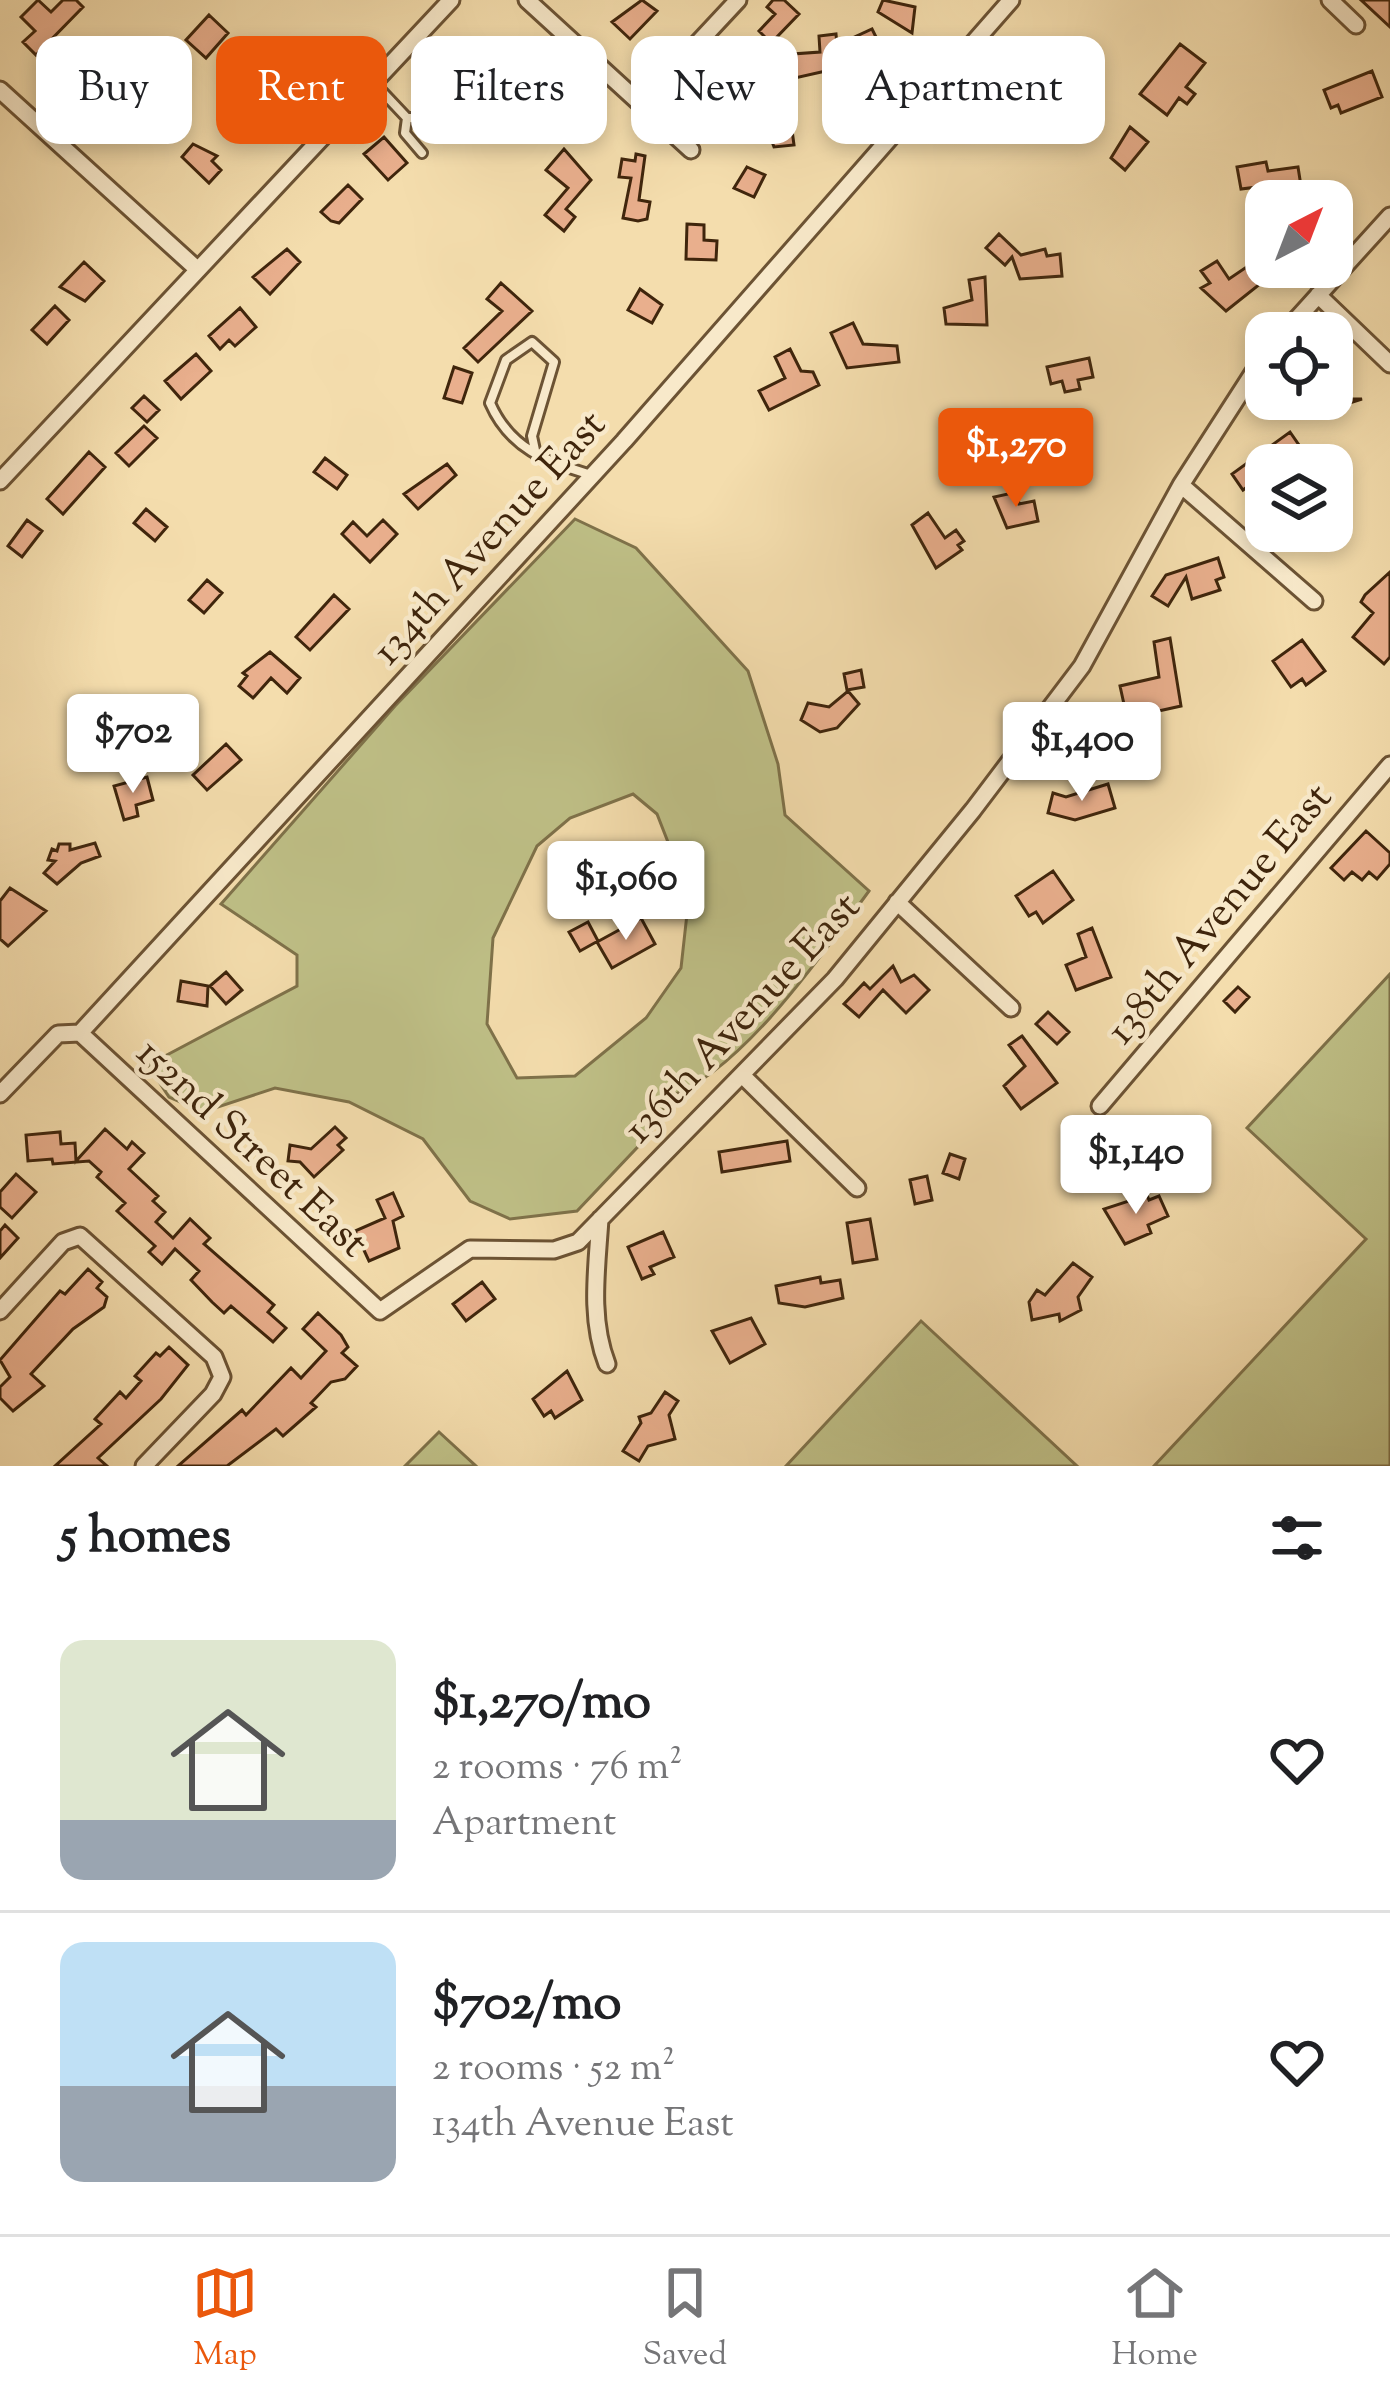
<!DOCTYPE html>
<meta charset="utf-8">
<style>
body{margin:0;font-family:"Sorts Mill Goudy",serif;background:#f2f2f2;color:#202124;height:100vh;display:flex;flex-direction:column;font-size:45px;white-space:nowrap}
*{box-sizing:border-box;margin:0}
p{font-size:39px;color:#757577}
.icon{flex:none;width:66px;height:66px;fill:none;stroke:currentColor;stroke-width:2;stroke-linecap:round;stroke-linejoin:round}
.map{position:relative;height:1466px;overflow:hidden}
.sheet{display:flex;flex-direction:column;background:#fff;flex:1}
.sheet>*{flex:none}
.top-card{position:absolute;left:36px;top:36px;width:1320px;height:108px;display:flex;gap:24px}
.needle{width:78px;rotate:42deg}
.tools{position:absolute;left:1245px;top:180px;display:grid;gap:24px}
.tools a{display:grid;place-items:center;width:108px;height:108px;border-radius:24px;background:#fff;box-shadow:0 6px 18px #0003;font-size:60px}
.price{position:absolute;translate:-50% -102px;padding:0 27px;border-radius:12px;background:#fff;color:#222;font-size:39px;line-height:78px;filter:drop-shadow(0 3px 6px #0008)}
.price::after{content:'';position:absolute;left:50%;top:72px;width:36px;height:27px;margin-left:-18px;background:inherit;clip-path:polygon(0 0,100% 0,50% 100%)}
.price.on{background:#ea580c;color:#fff}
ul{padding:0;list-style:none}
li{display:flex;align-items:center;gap:36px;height:300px;padding:0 60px}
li+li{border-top:3px solid #e0e0e0}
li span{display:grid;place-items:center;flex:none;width:336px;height:240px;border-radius:24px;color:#555}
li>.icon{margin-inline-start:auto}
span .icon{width:144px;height:144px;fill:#fffc;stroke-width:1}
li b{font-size:51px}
h2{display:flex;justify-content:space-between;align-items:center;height:144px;padding:0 60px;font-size:51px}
.chip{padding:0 42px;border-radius:24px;background:#fff;box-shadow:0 6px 18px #0003;font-size:42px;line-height:108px}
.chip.on{background:#ea580c;color:#fff}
.tab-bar{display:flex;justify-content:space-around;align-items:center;height:168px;border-top:3px solid #e0e0e0;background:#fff;font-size:33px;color:#757577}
.tab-bar a{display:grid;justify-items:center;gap:6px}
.tab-bar .on{color:#ea580c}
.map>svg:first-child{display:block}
</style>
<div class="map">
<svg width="1390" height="1466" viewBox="0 0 1390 1466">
<rect width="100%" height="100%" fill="#f4ddad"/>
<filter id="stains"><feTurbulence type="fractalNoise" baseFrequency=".00167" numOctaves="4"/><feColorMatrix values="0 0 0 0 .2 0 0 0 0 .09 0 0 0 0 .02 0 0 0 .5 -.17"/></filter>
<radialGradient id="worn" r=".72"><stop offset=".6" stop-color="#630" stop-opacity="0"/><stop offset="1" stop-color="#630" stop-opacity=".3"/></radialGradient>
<path fill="#bfc087" stroke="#7f724a" stroke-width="3" fill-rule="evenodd" d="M575 519 636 548 748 671 778 764 785 815 869 891C824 952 741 1072 670 1096L649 1135 577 1211 510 1219 470 1201 423 1139 349 1102 275 1088 203 1112 169 1097 148 1065 297 986V955L221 904 395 706ZM633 794 657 814 689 896 681 968 646 1018 575 1076 517 1078 487 1024 493 938 537 846 570 818Z
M1390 974V1466H1154L1366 1239 1247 1128Z
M921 1321 1077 1466H786Z
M439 1432 476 1466H405Z"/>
<path fill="#e9af8d" stroke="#3f250c" stroke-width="3" d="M38 0 51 12 63 0H76L83 7 36 55 23 42 35 31 21 17Z
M642 0 657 11 630 39 612 22Z
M773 0H784L799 14 771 43 759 31 775 14 767 7Z
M883 0 915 7 912 33 878 12Z
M1361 0H1390V27Z
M209 15 228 33 206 58 186 40Z
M872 29 886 57 860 70 846 41Z
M836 34 839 68 795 78 793 54 820 52 819 36Z
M1180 44 1205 63 1186 87 1195 94 1187 104 1179 98 1167 115 1140 94Z
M518 57 532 69 511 92 497 80Z
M85 60 111 85 88 108 66 78Z
M722 71 738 86 717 108 697 89Z
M1372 71 1382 97 1341 113 1338 105 1331 108 1324 90Z
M1008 79 1028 90 1030 98 1013 128 988 113Z
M450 82 473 109 454 126 430 100Z
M145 97 173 123 160 137 128 116Z
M790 115 794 145 774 147 763 118Z
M1130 127 1148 142 1125 170 1111 158Z
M384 137 407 163 388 180 364 154Z
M193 144 217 156 212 161 221 170 209 183 182 157Z
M564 149 591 180 566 209 575 217 564 231 545 215 568 188 546 170Z
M636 154 645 156 639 200 650 202 647 219 638 221 623 218 631 178 619 177 622 159 635 161Z
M1266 162 1268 171 1298 167 1301 186 1327 183 1328 190 1338 188 1340 201H1283L1281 184 1241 189 1237 167Z
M747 167 765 175 754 197 734 188Z
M348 185 362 199 339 223 331 221 321 212Z
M687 224 704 225V240L717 241 716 260 686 259Z
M999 234 1021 255 1045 249 1047 256 1060 254 1062 276 1020 279 1012 257 1005 265 986 248Z
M287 249 300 262 270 294 253 277Z
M1217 261 1229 279 1248 266 1260 284 1226 311 1201 288 1210 283 1201 271Z
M84 262 104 281 85 301 60 287Z
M985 277 987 325 946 324 944 308 972 300 969 280Z
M501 283 532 311 478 362 464 348 502 311 487 299Z
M640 289 662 305 652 323 628 310Z
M55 306 69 320 47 344 32 330Z
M240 308 256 327 235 346 229 340 220 349 209 336Z
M853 323 863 344 897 346 899 362 847 368 831 333Z
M790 349 801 371 813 372 819 385 769 410 759 391 785 378 775 357Z
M1332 351 1350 399H1362L1312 415 1304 399H1332Z
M196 354 211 371 181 399 165 381Z
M1089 358 1093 377 1078 380 1080 389 1065 392 1062 381 1051 384 1047 367Z
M454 367 472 373 462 403 444 398Z
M144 396 159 410 147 422 132 408Z
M144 426 157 438 129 466 116 453Z
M1290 432 1301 448 1277 465H1266V473L1243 490 1232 474Z
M89 452 105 467 63 514 47 499Z
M325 458 347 475 337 489 314 472Z
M447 464 456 475 418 509 404 494Z
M1017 492 1019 504 1034 501 1038 521 1007 528 994 497Z
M146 509 167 527 155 541 134 523Z
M928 513 945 538 956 530 964 541 958 545 962 550 936 568 912 525Z
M27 520 42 531 22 557 8 546Z
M383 520 397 534 370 562 342 534 353 522 367 536Z
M1218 558 1224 577 1216 580 1220 590 1192 599 1186 577 1168 606 1152 596 1166 575Z
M1390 572V657L1384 664 1353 637 1373 613 1361 602 1365 595Z
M207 580 222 593 204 613 189 600Z
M334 595 349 609 310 650 296 637Z
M1170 638 1181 706 1127 718 1120 686 1159 677 1154 642Z
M1302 640 1325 671 1306 685 1302 679 1291 687 1273 661Z
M270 652 300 678 287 693 271 678 253 698 239 686 247 676 243 673Z
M861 670 864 687 847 690 844 674Z
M848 691 859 704 837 728 820 732 801 720 808 703 829 707Z
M226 744 241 760 207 790 193 775Z
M147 777 153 800 136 805 138 816 124 820 114 786Z
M1108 784 1115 808 1075 820 1048 813 1053 793 1066 797Z
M1366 831 1390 853V864L1377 879 1369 872 1362 880 1352 872 1344 880 1331 868Z
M95 843 100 856 81 863 57 884 44 873 55 861 48 860 52 849 57 851 59 844H70V850Z
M1053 871 1073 900 1043 923 1036 912 1029 916 1016 896Z
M10 888 46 911 8 946 0 939V901Z
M641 918 655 944 612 968 597 942Z
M588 922 598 941 580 951 569 932Z
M1092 928 1111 977 1076 990 1066 965 1086 957 1078 934Z
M893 966 901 982 914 975 929 990 906 1013 883 990 859 1017 844 1004 864 983 870 989Z
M226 972 242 990 226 1004 210 986Z
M181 981 208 986 207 1006 178 1001Z
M1238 987 1249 997 1235 1012 1224 1001Z
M1048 1012 1069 1032 1057 1044 1036 1024Z
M1022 1036 1057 1083 1021 1109 1004 1086 1025 1066 1009 1045Z
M335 1127 346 1138 338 1145 343 1150 314 1177 300 1162 288 1161 290 1145 311 1149Z
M105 1129 127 1149 132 1142 144 1153 129 1169 158 1196 153 1201 165 1212 156 1222 173 1238 190 1219 210 1238 204 1244 274 1305 268 1312 286 1328 273 1342 231 1306 224 1313 212 1302 191 1280 199 1271 175 1249 162 1264 149 1252 155 1246 117 1211 125 1203 97 1177 101 1172 89 1161 53 1164 52 1159 28 1161 26 1135 60 1132 61 1144 75 1143 76 1161Z
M787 1141 790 1161 722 1172 719 1152Z
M950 1154 965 1159 959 1179 943 1173Z
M16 1174 36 1192 12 1218 0 1207V1192Z
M927 1176 932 1200 915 1204 910 1180Z
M393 1193 403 1216 393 1221 399 1248 369 1261 355 1231 385 1218 377 1200Z
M1147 1195 1149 1200 1159 1196 1168 1216 1148 1225 1151 1233 1125 1244 1104 1209Z
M870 1219 877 1259 853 1263 847 1223Z
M5 1225 18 1238 0 1258V1231Z
M663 1232 674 1257 650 1267 654 1274 642 1279 628 1247Z
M1073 1263 1092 1277 1078 1297 1081 1310 1060 1321 1059 1314 1032 1320 1029 1302 1037 1290 1045 1295Z
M88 1269 102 1282 97 1288 107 1297 104 1307 73 1329 31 1374 44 1386 13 1411 0 1398V1387L10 1377 0 1360 60 1291 65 1294Z
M820 1277 821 1283 840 1280 843 1298 805 1307 779 1303 776 1286Z
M482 1282 495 1299 466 1321 453 1304Z
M318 1313 341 1335 348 1347 342 1353 357 1366 345 1379 331 1382 311 1403 316 1407 283 1436 276 1429 227 1466H178L242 1410 246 1415 291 1368 301 1378 326 1351 303 1329Z
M751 1318 765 1344 730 1363 712 1331Z
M169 1347 188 1365 161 1399 98 1458 107 1466H55L101 1424 95 1419 120 1392 126 1398 141 1381 135 1376 156 1353 160 1356Z
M567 1371 582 1400 555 1418 551 1411 544 1416 533 1399Z
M665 1392 678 1401 669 1415 675 1439 648 1446 639 1461 623 1451 641 1423 639 1417 651 1413Z"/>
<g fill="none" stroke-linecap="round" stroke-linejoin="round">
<g stroke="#6c5334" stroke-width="14">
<path id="lane" d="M374 83 407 118H419L436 135
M407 118 405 133 422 153
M536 455 532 436 554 362 532 342 506 360 490 403C510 449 546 461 591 475"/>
</g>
<g stroke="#6c5334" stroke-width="21">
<path id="street" d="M527 0 691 150
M1330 0 1356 25
M0 90 198 270
M641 104 738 0
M1318 295 1390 364
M1284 333 1390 216
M0 481 451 0
M1181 485 1314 601
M897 902 1011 1008
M80 1033 380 1311 470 1249 554 1250 578 1242 835 979 973 810 1082 666 1181 485 1266 353
M80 1033 624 441 1011 0
M743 1076 857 1188
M0 1094 58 1034 80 1033
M1100 1106 1390 765
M600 1219C597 1268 589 1318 607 1364
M0 1311 63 1242 80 1236 214 1357 222 1377 213 1394 144 1466"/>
</g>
<use href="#lane" stroke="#f8e9ca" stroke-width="8"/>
<use href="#street" stroke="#f8e9ca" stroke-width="15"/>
</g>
<g text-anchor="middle" stroke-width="9" stroke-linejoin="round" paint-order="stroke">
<g font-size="42" fill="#3f250c" stroke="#f8e9ca">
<text transform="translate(487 536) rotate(-48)" y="15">134th Avenue East</text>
<text transform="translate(1217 912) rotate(-50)" y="15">138th Avenue East</text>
<text transform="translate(740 1016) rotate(-47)" y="15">136th Avenue East</text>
<text transform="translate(254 1146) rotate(43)" y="15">152nd Street East</text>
</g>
</g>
<rect width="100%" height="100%" filter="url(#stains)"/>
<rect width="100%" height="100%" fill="url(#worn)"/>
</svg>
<div class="tools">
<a><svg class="needle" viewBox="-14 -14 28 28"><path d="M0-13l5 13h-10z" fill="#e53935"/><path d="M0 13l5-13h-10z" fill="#757577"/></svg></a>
<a><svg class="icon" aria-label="locate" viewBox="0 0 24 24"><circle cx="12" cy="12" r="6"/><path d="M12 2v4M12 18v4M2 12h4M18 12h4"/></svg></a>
<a><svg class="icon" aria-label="layers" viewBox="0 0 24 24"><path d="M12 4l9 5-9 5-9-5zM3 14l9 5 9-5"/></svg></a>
</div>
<b class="price on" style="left:1016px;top:510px">$1,270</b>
<b class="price" style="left:133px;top:796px">$702</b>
<b class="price" style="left:1082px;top:804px">$1,400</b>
<b class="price" style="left:626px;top:943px">$1,060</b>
<b class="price" style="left:1136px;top:1217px">$1,140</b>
<div class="top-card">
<a class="chip">Buy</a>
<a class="chip on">Rent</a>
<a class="chip">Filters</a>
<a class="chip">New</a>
<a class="chip">Apartment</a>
</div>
</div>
<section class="sheet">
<h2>5 homes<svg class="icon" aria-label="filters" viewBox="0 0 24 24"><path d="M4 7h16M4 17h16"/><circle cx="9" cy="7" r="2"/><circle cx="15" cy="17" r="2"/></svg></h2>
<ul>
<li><span style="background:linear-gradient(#dfe7d0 75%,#9aa5b1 0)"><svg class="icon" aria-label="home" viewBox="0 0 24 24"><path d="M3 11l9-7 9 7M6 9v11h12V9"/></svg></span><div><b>$1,270/mo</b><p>2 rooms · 76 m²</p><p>Apartment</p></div><svg class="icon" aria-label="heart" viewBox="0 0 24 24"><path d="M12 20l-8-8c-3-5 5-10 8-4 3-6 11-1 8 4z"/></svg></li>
<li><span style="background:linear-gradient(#bfe0f5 60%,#9aa5b1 0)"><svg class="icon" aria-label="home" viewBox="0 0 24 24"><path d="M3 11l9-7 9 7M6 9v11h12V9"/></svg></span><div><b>$702/mo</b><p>2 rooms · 52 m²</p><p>134th Avenue East</p></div><svg class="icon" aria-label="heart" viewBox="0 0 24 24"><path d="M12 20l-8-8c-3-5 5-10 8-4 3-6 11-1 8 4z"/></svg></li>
</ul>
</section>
<nav class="tab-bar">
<a class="on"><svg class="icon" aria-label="map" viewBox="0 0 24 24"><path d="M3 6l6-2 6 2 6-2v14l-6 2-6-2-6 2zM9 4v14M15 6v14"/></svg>Map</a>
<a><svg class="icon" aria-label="saved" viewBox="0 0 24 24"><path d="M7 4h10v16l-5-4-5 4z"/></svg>Saved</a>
<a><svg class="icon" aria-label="home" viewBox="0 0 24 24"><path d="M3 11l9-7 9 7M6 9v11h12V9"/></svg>Home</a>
</nav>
